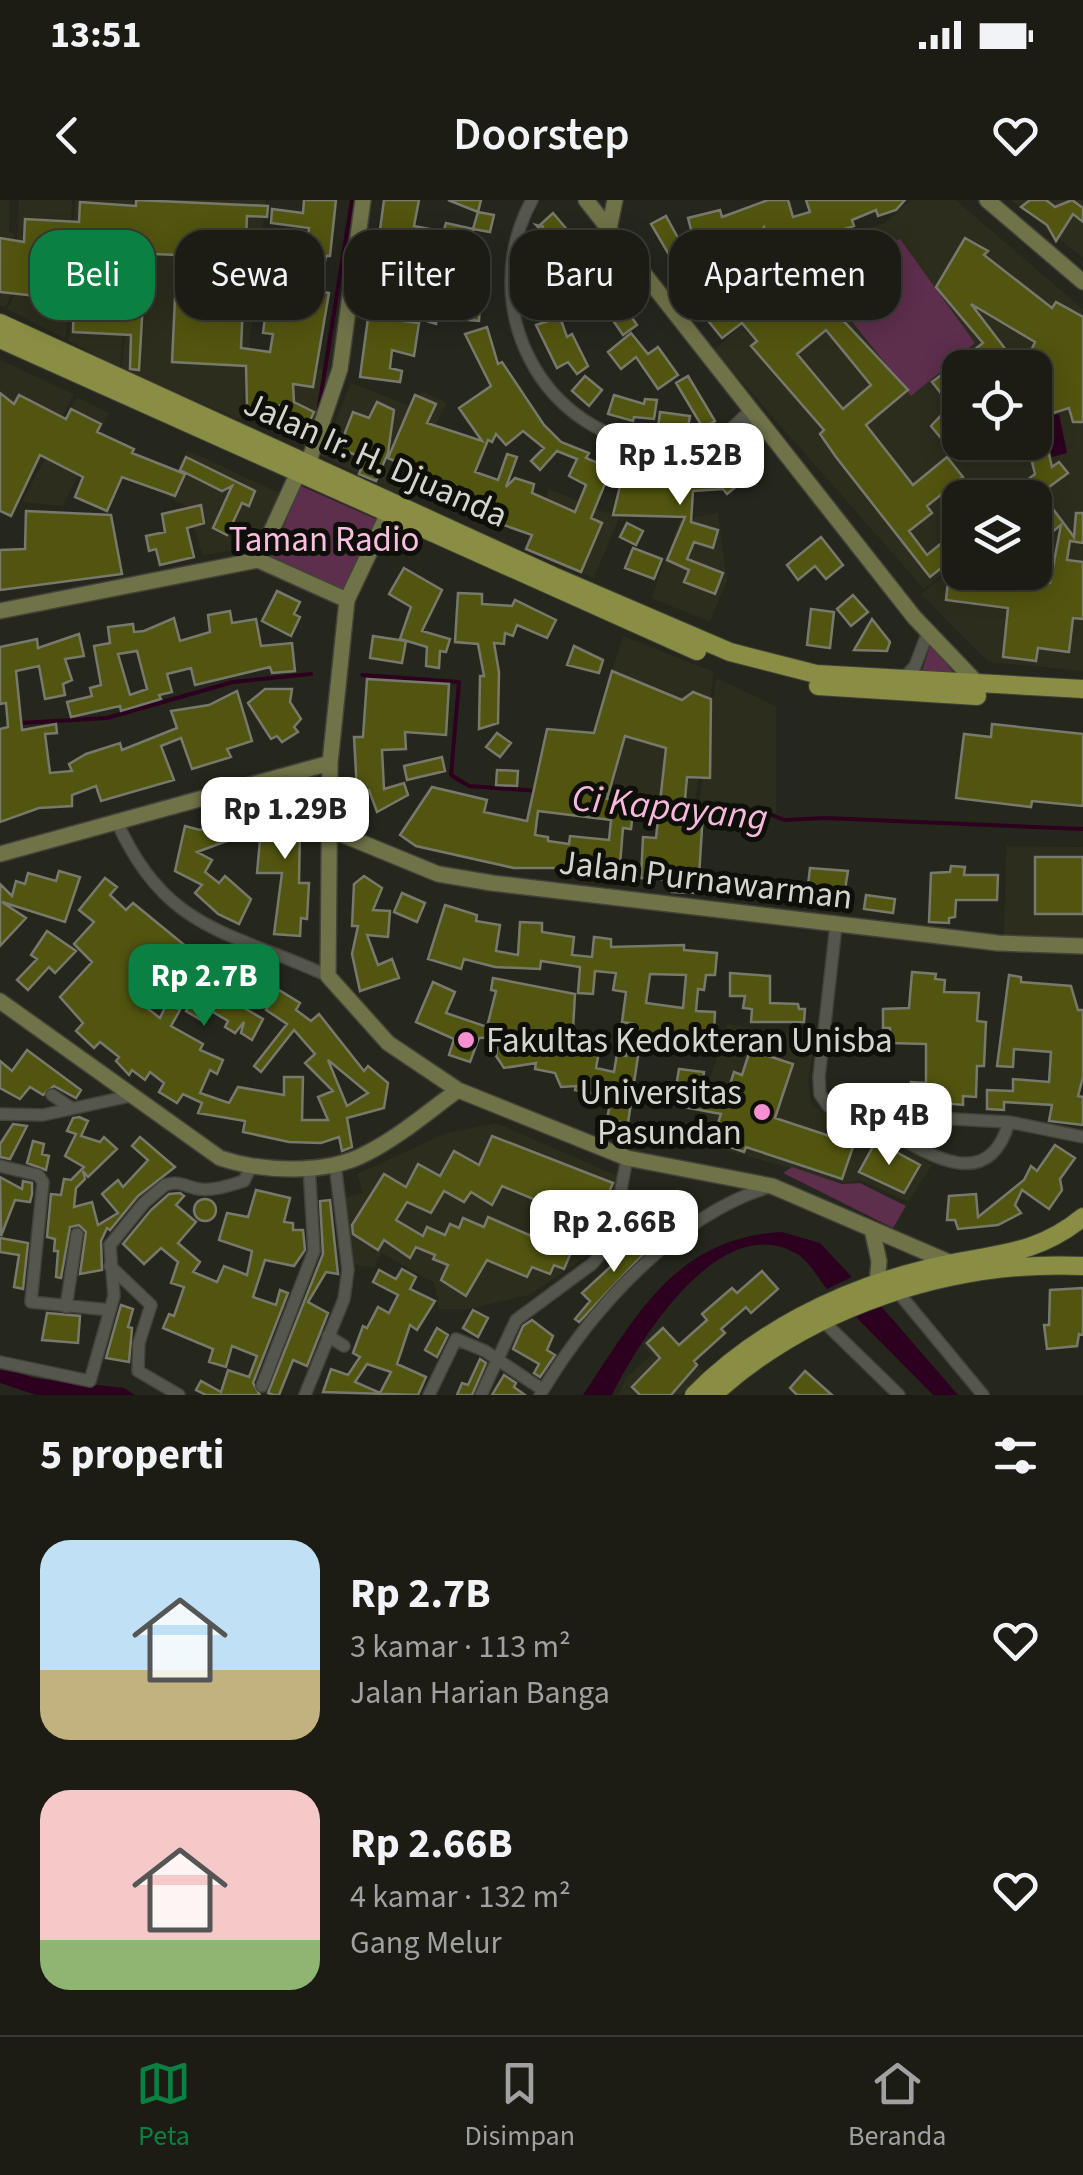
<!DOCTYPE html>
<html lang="id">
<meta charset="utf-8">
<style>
body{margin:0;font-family:"Source Sans 3",sans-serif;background:#25251e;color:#f1f3f6;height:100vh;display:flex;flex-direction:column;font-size:38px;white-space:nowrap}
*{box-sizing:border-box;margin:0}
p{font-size:32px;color:#a0a1a0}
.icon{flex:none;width:55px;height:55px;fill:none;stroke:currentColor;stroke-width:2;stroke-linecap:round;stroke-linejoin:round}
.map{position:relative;height:1195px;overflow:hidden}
.drawer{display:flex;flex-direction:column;background:#1c1c15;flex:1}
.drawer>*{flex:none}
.top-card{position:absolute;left:30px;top:30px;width:1025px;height:90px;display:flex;gap:20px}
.controls{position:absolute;left:942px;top:150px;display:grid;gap:20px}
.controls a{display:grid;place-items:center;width:110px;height:110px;border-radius:20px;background:#1c1c15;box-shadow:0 5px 25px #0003,0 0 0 2px #3a3a34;font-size:50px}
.price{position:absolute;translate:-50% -85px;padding:0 22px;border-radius:20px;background:#fff;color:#222;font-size:32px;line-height:65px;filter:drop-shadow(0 2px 5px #0008)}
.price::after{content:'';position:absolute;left:50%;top:60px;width:30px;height:22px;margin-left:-15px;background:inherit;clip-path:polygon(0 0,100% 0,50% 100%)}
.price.on{background:#0b8043;color:#fff}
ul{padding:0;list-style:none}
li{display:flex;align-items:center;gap:30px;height:250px;padding:0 40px}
li span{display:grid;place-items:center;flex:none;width:280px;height:200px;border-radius:30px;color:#555}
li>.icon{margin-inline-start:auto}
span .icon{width:120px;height:120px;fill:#fffc;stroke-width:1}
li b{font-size:42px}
h2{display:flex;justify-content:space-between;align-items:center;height:120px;padding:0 40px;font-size:42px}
.tag{padding:0 35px;border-radius:30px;background:#1c1c15;box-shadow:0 5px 25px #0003,0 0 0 2px #3a3a34;font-size:35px;line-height:90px}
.tag.on{background:#0b8043;color:#fff}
.status{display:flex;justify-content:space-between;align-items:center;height:70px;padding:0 50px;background:#1c1c15;direction:ltr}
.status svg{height:28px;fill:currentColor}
header{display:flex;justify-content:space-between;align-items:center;height:130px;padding:0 40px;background:#1c1c15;font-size:45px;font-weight:600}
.tab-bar{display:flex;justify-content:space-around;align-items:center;height:140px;border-top:2px solid #3a3a34;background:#1c1c15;font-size:28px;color:#a0a1a0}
.tab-bar a{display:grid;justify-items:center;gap:5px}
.tab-bar .on{color:#0b8043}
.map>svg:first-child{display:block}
</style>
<div class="status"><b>13:51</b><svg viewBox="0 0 49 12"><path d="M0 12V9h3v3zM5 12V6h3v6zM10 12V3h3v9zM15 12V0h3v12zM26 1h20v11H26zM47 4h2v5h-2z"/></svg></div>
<header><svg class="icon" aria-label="back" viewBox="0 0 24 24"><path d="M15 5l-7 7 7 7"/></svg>Doorstep<svg class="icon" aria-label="heart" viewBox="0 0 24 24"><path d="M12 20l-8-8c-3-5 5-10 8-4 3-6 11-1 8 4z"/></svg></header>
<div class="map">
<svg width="1083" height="1195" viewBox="0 0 1083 1195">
<rect width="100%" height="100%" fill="#25261c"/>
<path fill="#2c2d1d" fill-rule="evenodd" d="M0 0H10L9 32 15 33 13 93 5 107 0 105Z
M19 0H72L66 139 7 109 15 94Z
M75 0H132L120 168 69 141Z
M135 0H266L241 220 122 169Z
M910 0H956L1083 109V471L989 462 921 394 960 363V372H1035V298H960V360L924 389 714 150 793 78 822 61 818 43 885 23ZM960 168H1035V242H960Z
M1011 0H1083V58Z
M0 160 74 194 19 301 0 300Z
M280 164 330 171 308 248 279 235Z
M351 183 410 206 373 281 321 256Z
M422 191 447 203 399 296 376 283Z
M77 197 109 213 63 306 22 302Z
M187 250 279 293 258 345 203 356 187 307 166 296Z
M549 289 619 318 594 378 524 349Z
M718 313 727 381 710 422 651 398 680 320Z
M623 436 714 472 695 601 573 593Z
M716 478 776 506V614L699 603Z
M1006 646 1083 647V737L1004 735Z
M727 824 815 839 808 882 812 906 830 915 834 909 862 922 932 965 908 1002 860 980 844 983 691 941Z
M496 923 620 977 606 1027 592 1053 529 1095 469 1109H439L434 1083 382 1053 374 1068 350 1064 343 998 363 993 357 974 446 933Z
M662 1125 705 1173 681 1195H618L627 1177 651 1155 642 1144Z"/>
<path fill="#5e2e4d" d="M900 39 975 143 911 196 817 77 819 69Z
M301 286 378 320 346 392 270 358Z
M931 444 958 478 920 476Z
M792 967 842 984 860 983 906 1006 893 1028 783 973Z"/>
<path fill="#2d0020" d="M1059 214 1067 253 1052 257 1043 218Z
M782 1032 820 1043 852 1077 827 1089C818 1078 809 1061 797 1054 720 1008 638 1142 612 1195H583C637 1115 675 1038 782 1032Z
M881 1106 958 1195H933L854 1115Z
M0 1166 33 1178 124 1188 135 1195H36L0 1183Z"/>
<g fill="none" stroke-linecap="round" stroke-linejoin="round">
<path stroke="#2d0020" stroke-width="4" d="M319 207 352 0
M362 475 459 482 451 575 469 586 538 591
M20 523 107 518 233 482 311 474
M607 598 662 603
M682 604 767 613 784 620 825 618 1083 629"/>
</g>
<path fill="#52550f" stroke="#78796d" stroke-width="2.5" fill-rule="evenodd" d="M136 0 268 6 267 17 247 16 241 148 270 152 273 134 263 133 267 102 286 104 298 55 268 51 269 41 306 47 309 28 271 23 272 9 303 13 304 0H336L330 56H326L319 91 329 93 313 187 293 184 294 202 314 212 302 237 278 226 288 205 247 207 246 166 172 162 177 55 129 53 127 83 144 84 139 170 130 169 131 135 73 132 74 100 0 92V38L24 42 25 19 79 22 80 2 136 6Z
M384 0H419L414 26 440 31 434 63 408 59 403 92 437 100 445 65 461 66 462 54 483 56 479 121 457 119 454 112 437 118 436 124 423 120 427 107 407 102 403 121 419 123 414 156 392 150 390 168 402 171 400 182 360 177Z
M448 0H481L478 12Z
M768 0H788L793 17 810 12 806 0H905L896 10 878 16 876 10 852 20 854 26 811 40 817 58 778 71 764 27 749 48 730 34 715 46 722 55 713 60 728 82 736 75 749 91 764 79 774 104 788 93 792 98 809 84 908 190 866 225 913 285 947 257 963 277 927 306 932 313 909 331 927 355 960 328V353L930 377 836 257 820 234 824 230 751 146 757 141 742 123 722 138 697 107 709 97 698 81 704 79 688 18 720 10 722 17ZM826 130 871 185 843 209 797 154Z
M1030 0H1046L1055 7 1072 0 1083 8V22L1073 14 1056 41 1047 25 1021 7Z
M478 12 494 15 490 32 473 29Z
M553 13 570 33 555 46 536 25 544 27 540 25Z
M666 16 694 67 682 77 651 24Z
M446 23 473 29 471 39 443 33Z
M965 38 988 51 984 55 1052 108 1056 102 1083 117V222H1073L1069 208 1040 217 1052 267 1059 262 1068 273 1041 293 1074 337 1076 313H1083V343L1070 341 1067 360 1083 362V419L1073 418 1069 452 1038 448 1036 461 1003 457 1008 408 946 400 949 372 1050 383 1061 325 1048 335 1035 317V298H1026L1018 287 1035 274 1027 242H1035V168H1023L1035 142 971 104 1013 159 1003 168H960V201L952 207 932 182 983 143 936 87Z
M554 47 567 64 576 57 588 72 595 67 611 92 597 102 591 93 583 101H529V86H533L531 48Z
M624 106 637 125 623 135 610 116Z
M560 117 567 137 572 134 588 166 577 174 568 162 557 168 536 125Z
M487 127 498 164 502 162 544 225 561 242 589 253 586 258 611 269 591 318 602 323 581 372 526 349 532 335 495 322 499 312 464 299 459 310 410 288 418 271 388 258 415 195 436 204 427 223 482 241 459 208 491 186 465 134ZM523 231 544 248 531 261 540 270 557 251 577 259 569 276 586 285 575 312 532 293 534 284 515 278 506 287 517 257 507 254 498 280 475 272 488 240 492 242 496 234 506 245Z
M631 133 648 154 658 147 678 175 658 189 636 157 621 169 608 152Z
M585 176 602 190 589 206 572 191Z
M688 176 715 221 703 228 676 183Z
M0 193 14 204 19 195 66 219 71 209 101 224 97 232 134 249 132 253 185 274 175 296 122 277 107 311 75 297 83 277 40 255 11 316 0 311Z
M614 195 644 204 645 199 657 200 654 219 634 217 633 221 608 214Z
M377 202 394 210 388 253 376 281 359 274 365 259 339 248 353 212 369 218Z
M948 208 960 223V242H970L955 255 931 226Z
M660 212 690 216 687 233 658 228Z
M739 256 753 273 727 294 723 289 693 291 691 322 718 330 713 348 694 342 687 359 723 373 715 394 684 382 689 370 667 360 685 317 613 315 622 278 633 277 634 267 723 268Z
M186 257 255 291 249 306 242 303 227 335 213 328 232 286 222 291 180 270Z
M201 305 204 323 187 328 194 357 160 365 156 349 149 351 146 336 165 332 162 314Z
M26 311 111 315 122 374 0 390V350L25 349Z
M627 323 643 331 636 345 620 337Z
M821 337 843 365 826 379 815 366 798 380 787 365Z
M633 348 662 359 654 379 625 368Z
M404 368 442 390 422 431 450 439 446 452 440 451 439 468 426 466 427 447 400 439 411 407 389 394Z
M277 391 300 402 294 414 300 417 291 436 262 421Z
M458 393 482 394V404L512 406 515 400 556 420 547 438 517 425 513 436 505 433 504 444 494 443 499 472 498 523 479 529 480 476H484L478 444 455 442Z
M853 395 868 412 851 426 837 409Z
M811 409 834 412 830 448 807 445Z
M230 411 232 423 256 419 261 446 292 443 295 471 272 473 270 467 195 485 191 468 167 474 172 492 159 495 161 499 121 511 120 506 71 517 67 502 92 496 90 488 101 485 94 446 110 443 108 427 133 424 134 432 144 431 174 418 180 441 210 432 208 415ZM137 451 147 489 130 495 118 454Z
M872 419 890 442 887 451 854 450Z
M79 434 84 456 65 459 72 480 63 484 65 495 45 499 39 466 16 471 22 530 56 524 57 533 45 534 50 573 72 571 69 564 86 554 120 543 122 550 177 528 171 511 209 505 237 491 252 541 227 549 231 557 192 569 181 538 161 546 174 580 101 601 96 586 72 595V606L39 608 0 622V529L8 527 6 503 0 504V447L37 439 38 448Z
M373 436 406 441 402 463 370 458Z
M574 446 603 460 599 473 567 465Z
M612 471 682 500 693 492 711 499 710 578 687 577 684 611 703 612 698 693 672 692 673 680 641 678 643 637 656 638 666 548 625 536 607 599 634 602 631 629 623 628 619 677 595 674 596 668H514L416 646 400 635 432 587 487 600 484 612 527 621 547 529 594 533ZM538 611 611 620 609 640 570 636 569 644 548 641V637L535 635Z
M367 479 449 484 446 535 405 532 406 549 382 550 384 589 404 583 408 595 377 612 369 590 357 591 354 537H363Z
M265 489H292L290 502 301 519 294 527 298 532 282 542 277 536 271 539 248 503Z
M992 524 1083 534V606L1032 601 1031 607 956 598 964 534 991 537Z
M497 533 511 543 500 557 486 547Z
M442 557 445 571 407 580 404 566Z
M497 570 518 571 517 586 496 585Z
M278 598 304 603 308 612 307 628H300L299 683H309L307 719 301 718 300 736 274 734 282 673H257L263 607 278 608Z
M220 623 227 641 197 652 212 660 205 672 219 683 225 676 251 699 239 724 218 714 195 693 202 685 175 671 185 626 200 630Z
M1035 657H1083V714H1035Z
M951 666 965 667 964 675H998L997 700H956L955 717 949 718V723L929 722 931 673 950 672Z
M810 668 848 671 844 696 815 701V693H807Z
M59 671 80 677 65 722 2 702 26 718 0 746V684L12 696 16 681 25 684 28 673 56 681Z
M364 676 382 688 373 710 390 711 388 737 367 735 378 765 392 759 399 778 360 791 352 754 358 726H352L354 684Z
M105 678 117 687 110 695 126 710 133 703 188 748 248 788 239 805 263 819 252 840 241 833 244 822 235 833 225 827 228 821 208 809 201 820 186 811 200 787 180 775 175 782 158 769 139 802 160 818 167 803 180 810 171 826 203 844 200 850 223 860 217 874 210 870 200 893 229 903 238 887 284 895V877H303L302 920H328L318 897 333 891 305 863 315 854 294 830 261 872 254 866 287 824 266 810 279 790 300 803 296 810 311 821 319 814 364 871 368 866 388 883 384 908 347 918 352 947 342 951 339 937 321 943 289 942 243 932 245 921 198 913 202 903 183 894 177 903 159 892 164 883 150 872 145 880 132 870 129 875 116 861 119 857 100 842 94 848 76 831 83 823 60 797 92 762 74 744 94 722 79 710ZM328 860 368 893 347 906Z
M402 693 425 703 417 722 394 712Z
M866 695 895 699 893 713 864 709Z
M445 705 477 715 476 721 500 725 496 751 518 755 520 722 542 723V732L574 737 572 755 592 757 594 737 611 739V747L684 745V750L717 753 715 775H706L704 790 698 789 696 811 715 812 713 854 640 843 628 923 607 920 611 897 575 890 576 886 561 887 555 873 535 869 536 863 504 868 496 856 498 837 479 838 470 862 449 855 454 839 416 822 433 782 455 792 446 813 487 827 496 791 491 790 493 778 575 794 572 847 599 852 596 868 614 872 617 854 626 856 634 824 622 822 626 792 613 790 616 773 595 771 593 794 578 793 580 767 541 761 540 769 495 767 464 759 461 769 428 759ZM650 774 686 775 683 808 646 803Z
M47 731 76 751 55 773 49 767 28 790 17 780 37 759 31 755Z
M912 772 936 774 935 779 945 780 944 792 979 793 977 821 986 822 984 866H977L976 897 963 896V905L910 900 911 882 926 883V844L890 843V828H883V809L909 808Z
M730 773 770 776V803L798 804 799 809H805L804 822H751L752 809 743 808 745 796H730Z
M1009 775 1021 777V782L1071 786 1078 810H1083V877L1078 896 1083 897V925L1049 921 1052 905 1004 902V910L987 909V890L1013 891V879L1049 882 1051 852 1014 849 1013 867 997 866Z
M27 850 81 890 76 898 54 886 43 895 30 887 20 899 0 888V861L12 871Z
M750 850 793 864 775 918 854 944 842 979 746 947 744 952 712 941 721 914 673 905 679 869 704 872 700 897 724 904 734 872 742 875Z
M79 917 88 921 81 936 100 942 104 937 117 949 88 977 83 971 85 979 76 988 74 1007 92 1002 98 1025 118 1013 102 994 118 980 123 987 148 960 132 946 140 937 175 967 138 996 110 1030 107 1028 101 1041 102 1070 80 1074 86 1032 79 1025 70 1027 61 1078 56 1077 58 1051H54L55 1039 47 1037 51 994 61 995 64 979 71 980 84 967 65 956 76 934 67 931 73 918Z
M13 924 27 926 10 959 0 957V944Z
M492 936 613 983 589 1038 579 1034 564 1069 554 1065 550 1074 532 1067 527 1077 487 1060 466 1096 441 1080 448 1065 433 1059 435 1055 416 1047 410 1058 384 1040 378 1050 353 1034 352 1025 384 974 406 987 418 964 440 976 454 951 479 965ZM502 986 538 1001 543 992 564 1001 550 1034 545 1031 536 1038 488 1017 484 1027 463 1018 459 1028 450 1024 445 1035 427 1027 423 1036 396 1020 407 1002 431 1013 444 991 464 1002 471 992 492 1005Z
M33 941 44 944 42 954 49 956 46 970 27 963Z
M876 941 920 965 904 993 859 972Z
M1055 945 1075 958 1060 979 1062 990 1049 1009 1022 990 1015 1005 1021 1013 998 1025 958 1029 955 1020H947L949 996 976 994 978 1017 1024 980 1031 966 1037 971Z
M0 977 22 989 23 981 32 983V994L30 1002 15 1000 1 1036Z
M256 990 290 998 284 1022 293 1023V1030H303L305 1050 294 1066 265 1060 253 1097 276 1105 280 1090 288 1093 253 1183 260 1195H206L196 1190 201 1181 221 1192 228 1170 249 1177 257 1156 232 1146 226 1167 209 1162 213 1149 163 1128 169 1114 174 1116 184 1087 171 1083 178 1062 161 1048 144 1064 123 1044 151 1010 169 994 180 993 184 996 176 1005 196 1022 178 1043 200 1062 193 1072 217 1082 224 1066 247 1075 252 1051 219 1040 227 1013 248 1017Z
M634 993 656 1003 642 1031 624 1022Z
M194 1010a11 11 0 1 1 22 0a11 11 0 1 1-22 0Z
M330 1000 338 1074 326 1072 308 1102 328 1113 307 1166 293 1160 279 1195H274L268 1193 323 1054 320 1001Z
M645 1035 653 1044 579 1122 575 1119 590 1101 582 1093Z
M0 1038 28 1043 23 1089 14 1087 19 1055 0 1052Z
M402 1069 416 1077 410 1089 435 1101 417 1130 410 1125 397 1164 426 1177 418 1195 323 1192 331 1169 348 1175 360 1157 353 1153 363 1126 367 1128 378 1107 389 1113 398 1095 373 1082 379 1070 396 1079ZM367 1164 391 1172 380 1193 355 1182Z
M762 1071 778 1089 751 1113 746 1107 721 1129 725 1133 694 1161 697 1165 671 1195H640L632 1187 660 1158 647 1143 663 1128 679 1145 707 1120 702 1114 732 1088 737 1093Z
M1083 1088V1135L1079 1134 1077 1146 1047 1149 1044 1125H1049L1050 1090Z
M121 1105 133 1109 128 1127 132 1128 129 1162 106 1158Z
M473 1110 488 1118 478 1137 463 1128Z
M47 1113 80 1116 78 1143 42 1140Z
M532 1120 553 1136 547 1150 555 1155 540 1177 534 1173 539 1164 513 1149 523 1126Z
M437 1128 448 1135 437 1157 425 1150Z
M480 1159 486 1163 472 1195H457L462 1183 468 1185Z
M805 1171 832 1195H797L790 1188Z
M504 1175 516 1183 514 1187 525 1195H492Z"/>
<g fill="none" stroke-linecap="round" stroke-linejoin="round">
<g stroke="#42423a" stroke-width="14">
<path id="street" d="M532 0C474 106 542 241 666 246 700 247 733 240 759 217
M719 240 752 209
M903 479 915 466 928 432
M117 622C166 732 231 731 328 776
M836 725 819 877 820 894 828 906 859 914 1009 922 1083 937
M52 895 70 907
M0 914 43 915 130 896
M862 916C909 940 985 1006 1009 922
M0 966 38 975 43 982 31 1102 110 1110
M110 1066 151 1105 139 1143 138 1171 179 1195
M897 1091 983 1195
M66 1107 77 1034
M823 1121 899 1195
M328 1136 344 1146
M0 1162 90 1181 114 1096 110 1045 144 1003 165 985C180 980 186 987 199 989 214 991 230 985 244 981L250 968
M262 1186 314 1051 309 966
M305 1195 344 1099 348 1070 335 964
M429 1195 456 1139 485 1151 543 1190
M481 1195 516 1120 592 1064 611 1042 627 958
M540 1195C589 1112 674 1016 769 987"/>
</g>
<g stroke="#42423a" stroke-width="18">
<path id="secondary" d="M586 0 914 417 978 484
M987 0 1083 82
M609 29 615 0
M308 264 340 169 363 0
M392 305 347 400 330 563 328 776 388 843 458 890 627 958 772 986 951 1063
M258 360 347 400
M258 360 297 275
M0 411 258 360
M331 630 438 674 492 683 998 743 1083 746
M0 654 330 563
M0 801 220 958C262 972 327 975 367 953 399 937 429 911 458 890
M872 1029 879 1061 877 1084"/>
</g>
<g stroke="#42423a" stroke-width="20">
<path id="primary" d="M0 123 553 376 730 452 816 474 1083 489
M0 139 697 451
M818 486 977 496
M694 1195C756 1132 840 1090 926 1069 986 1053 1032 1059 1083 1017
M713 1195C810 1106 952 1060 1083 1066"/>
</g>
<use href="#street" stroke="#56574c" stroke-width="11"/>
<use href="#secondary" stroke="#707248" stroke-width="15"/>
<use href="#primary" stroke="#8a8d44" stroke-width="18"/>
</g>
<g fill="#f690d0" stroke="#0f0f0a" stroke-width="4">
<circle cx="466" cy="840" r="10"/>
<circle cx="762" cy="912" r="10"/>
</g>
<g text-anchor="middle" stroke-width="10" stroke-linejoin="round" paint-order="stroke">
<g font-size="35" fill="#d4d5ce" stroke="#0f0f0a">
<text transform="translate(376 259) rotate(24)" y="12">Jalan Ir. H. Djuanda</text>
<text transform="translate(706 679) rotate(7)" y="12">Jalan Purnawarman</text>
</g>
<g font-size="35" fill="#fbbee2" stroke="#0f0f0a">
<text x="324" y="351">Taman Radio</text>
</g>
<g font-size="35" fill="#d4d5ce" stroke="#0f0f0a" text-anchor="start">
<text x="486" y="852">Fakultas Kedokteran Unisba</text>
<text x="742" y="904" text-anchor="end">Universitas<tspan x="742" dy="40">Pasundan</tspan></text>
</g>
<g font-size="38" font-style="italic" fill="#f6b9dd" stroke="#0f0f0a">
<text transform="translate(670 607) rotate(6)" y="13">Ci Kapayang</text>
</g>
</g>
</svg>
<div class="controls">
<a><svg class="icon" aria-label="locate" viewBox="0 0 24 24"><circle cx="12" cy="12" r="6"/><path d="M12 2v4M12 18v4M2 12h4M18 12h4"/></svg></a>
<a><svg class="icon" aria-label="layers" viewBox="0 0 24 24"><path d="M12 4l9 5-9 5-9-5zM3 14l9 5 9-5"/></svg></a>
</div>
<b class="price" style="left:680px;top:308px">Rp 1.52B</b>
<b class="price" style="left:285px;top:662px">Rp 1.29B</b>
<b class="price on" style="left:204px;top:829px">Rp 2.7B</b>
<b class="price" style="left:889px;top:968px">Rp 4B</b>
<b class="price" style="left:614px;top:1075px">Rp 2.66B</b>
<div class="top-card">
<a class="tag on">Beli</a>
<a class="tag">Sewa</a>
<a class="tag">Filter</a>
<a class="tag">Baru</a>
<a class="tag">Apartemen</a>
</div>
</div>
<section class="drawer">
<h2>5 properti<svg class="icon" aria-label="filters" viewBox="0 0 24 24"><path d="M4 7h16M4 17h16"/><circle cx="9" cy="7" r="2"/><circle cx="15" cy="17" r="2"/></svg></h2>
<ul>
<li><span style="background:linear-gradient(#bfe0f5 65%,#c2b280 0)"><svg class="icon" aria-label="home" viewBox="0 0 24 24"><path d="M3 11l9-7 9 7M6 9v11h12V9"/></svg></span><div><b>Rp 2.7B</b><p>3 kamar · 113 m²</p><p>Jalan Harian Banga</p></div><svg class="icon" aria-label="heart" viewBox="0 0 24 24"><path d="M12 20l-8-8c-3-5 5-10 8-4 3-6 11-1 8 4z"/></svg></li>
<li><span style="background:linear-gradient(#f6c9c9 75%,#8fb573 0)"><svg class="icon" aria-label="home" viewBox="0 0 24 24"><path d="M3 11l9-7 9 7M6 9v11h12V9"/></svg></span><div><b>Rp 2.66B</b><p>4 kamar · 132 m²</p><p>Gang Melur</p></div><svg class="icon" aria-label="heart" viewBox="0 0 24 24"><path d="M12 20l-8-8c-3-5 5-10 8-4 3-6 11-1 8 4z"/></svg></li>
</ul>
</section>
<nav class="tab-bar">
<a class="on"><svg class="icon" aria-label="map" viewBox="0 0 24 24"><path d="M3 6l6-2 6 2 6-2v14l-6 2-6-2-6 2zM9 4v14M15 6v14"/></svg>Peta</a>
<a><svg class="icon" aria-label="saved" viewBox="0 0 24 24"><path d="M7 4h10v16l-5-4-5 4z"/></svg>Disimpan</a>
<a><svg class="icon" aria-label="home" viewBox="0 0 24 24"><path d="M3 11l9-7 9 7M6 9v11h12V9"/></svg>Beranda</a>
</nav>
